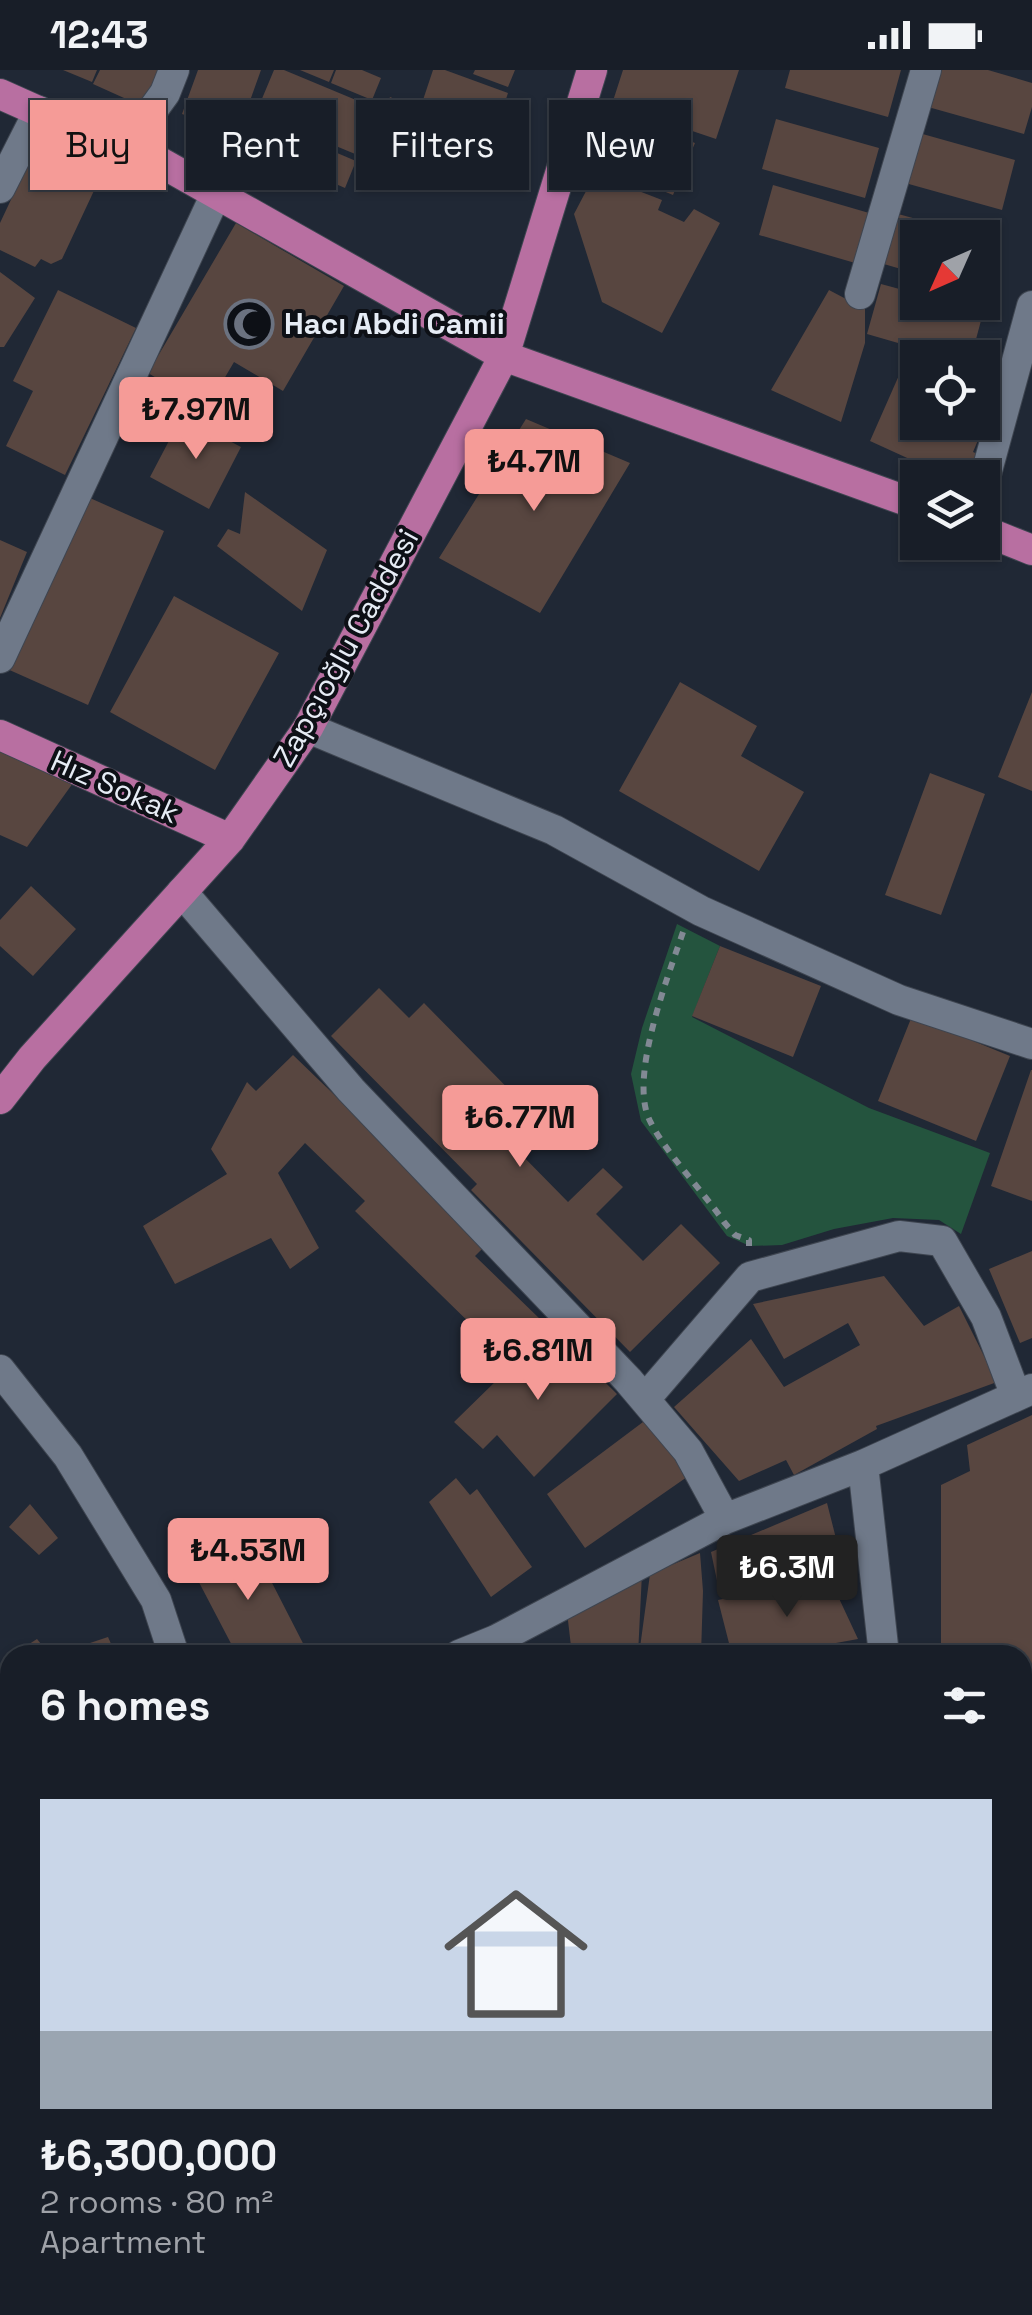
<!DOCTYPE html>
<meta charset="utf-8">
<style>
body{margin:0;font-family:"Space Grotesk",sans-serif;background:#212730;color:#f1f3f6;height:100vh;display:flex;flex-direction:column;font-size:38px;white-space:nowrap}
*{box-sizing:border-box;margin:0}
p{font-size:32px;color:#9fa2a8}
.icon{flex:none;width:55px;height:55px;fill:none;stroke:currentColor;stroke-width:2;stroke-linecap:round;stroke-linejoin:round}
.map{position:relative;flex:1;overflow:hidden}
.drawer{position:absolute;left:0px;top:1575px;width:1032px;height:670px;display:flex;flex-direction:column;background:#181e28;border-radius:30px 30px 0 0;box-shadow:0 2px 8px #0004,0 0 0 2px #363c45}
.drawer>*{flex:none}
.guide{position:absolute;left:30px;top:30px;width:972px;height:90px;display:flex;gap:20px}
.needle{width:65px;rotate:225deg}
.controls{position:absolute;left:900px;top:150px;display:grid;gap:20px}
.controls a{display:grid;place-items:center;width:100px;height:100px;border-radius:0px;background:#181e28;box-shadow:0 2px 8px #0004,0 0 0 2px #363c45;font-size:50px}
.price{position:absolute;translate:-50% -85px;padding:0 22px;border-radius:10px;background:#f59b97;color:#111;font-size:32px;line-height:65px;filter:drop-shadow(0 2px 5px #0008)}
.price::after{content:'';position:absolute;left:50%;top:60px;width:30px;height:22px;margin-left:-15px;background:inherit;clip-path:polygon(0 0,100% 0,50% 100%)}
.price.selected{background:#222;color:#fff}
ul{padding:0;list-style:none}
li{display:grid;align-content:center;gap:20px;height:530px;padding:0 40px}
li+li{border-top:2px solid #363c45}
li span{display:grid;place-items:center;height:310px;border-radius:0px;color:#555}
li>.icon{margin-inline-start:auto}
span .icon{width:180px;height:180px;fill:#fffc;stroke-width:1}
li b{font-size:42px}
h2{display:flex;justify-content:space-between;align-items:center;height:120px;padding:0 40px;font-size:42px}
.chip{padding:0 35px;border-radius:0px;background:#181e28;box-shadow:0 2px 8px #0004,0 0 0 2px #363c45;font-size:35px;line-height:90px}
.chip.selected{background:#f59b97;color:#111}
.status{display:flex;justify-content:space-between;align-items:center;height:70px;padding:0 50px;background:#181e28;direction:ltr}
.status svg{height:28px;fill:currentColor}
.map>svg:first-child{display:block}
</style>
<div class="status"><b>12:43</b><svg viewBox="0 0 49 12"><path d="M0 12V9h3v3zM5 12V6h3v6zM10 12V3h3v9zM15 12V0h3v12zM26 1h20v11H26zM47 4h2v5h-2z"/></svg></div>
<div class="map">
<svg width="1032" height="2245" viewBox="0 0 1032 2245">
<rect width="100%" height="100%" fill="#202835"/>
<path fill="#24543e" d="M677 854 720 876 692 947 869 1038 990 1083 961 1164 939 1150 893 1148 834 1159 782 1175 750 1176 727 1166 641 1051 631 1004 642 958Z"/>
<path fill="#584640" d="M63 0H97L92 12Z
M100 0H160L144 37 93 14Z
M198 0H261L238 64 182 44Z
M274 0H284L380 40 360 86 256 43Z
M300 0H334L329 12Z
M336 0H362L381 8 372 30 331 13Z
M433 0H445L508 23 478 114 409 115 433 55 440 59 446 41 423 30Z
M475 0H515L508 17 473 4Z
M623 0H739L716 69 612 34Z
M790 0H901L888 47 785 18Z
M931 0H988L1032 13V37L1024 64 921 35Z
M390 27 434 45 405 115 354 114Z
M611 39 695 73 673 125 590 91Z
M250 46 356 91 345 118 239 72Z
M776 49 879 78 865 128 762 99Z
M912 61 1015 90 1002 140 898 111Z
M32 85 99 110 62 189 51 194 41 189 35 197 0 180V153Z
M595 104 662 130 658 140 684 152 694 139 720 153 662 263 602 232 574 144Z
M773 115 876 145 862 195 759 165Z
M891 142 978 166V168H918V204L877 192Z
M236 153 344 216 283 321 234 292 207 338 148 303Z
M982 168 994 171 984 209H982Z
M0 202 35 228 4 277H0Z
M881 214 918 224V232H946L983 243 971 288H950L867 264Z
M58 220 136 258 65 405 6 376 33 321 13 311Z
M829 220 865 239V273L841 352 771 320Z
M900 303 918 311V352H982V316L998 323 973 382 987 388 978 408H951L870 371Z
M182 346 241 377 209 439 150 407Z
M526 349 630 393 540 543 439 488Z
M245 422 327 480 302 541 217 476 228 459 240 464Z
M81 424 164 461 88 635 5 598Z
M0 470 27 482 0 548Z
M174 526 279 583 215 700 110 642Z
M680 612 757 656 741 686 804 722 759 801 619 721Z
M1032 622V721L998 707Z
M0 665 73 713 27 777 0 765Z
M930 703 985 724 941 845 885 825Z
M31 816 76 859 33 906 0 876V850Z
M720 876 821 916 793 987 692 946Z
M379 918 409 948 424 933 538 1049 512 1075 568 1132 603 1098 623 1117 596 1144 643 1191 681 1154 720 1193 630 1282 471 1120 477 1114 331 966Z
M912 946 1010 986 976 1071 878 1031Z
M293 985 488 1173 475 1186 542 1251 488 1305 463 1280 480 1263 355 1141 365 1131 305 1073 278 1103 319 1178 290 1199 271 1168 175 1214 143 1156 227 1104 211 1079 247 1012 256 1021Z
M1031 1000H1032V1131L991 1116Z
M1032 1181V1268L1020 1273 989 1199Z
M884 1206 924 1256 959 1236 997 1312 876 1356 877 1359 794 1405 786 1390 739 1411 674 1337 751 1269 784 1317 860 1275 848 1253 784 1289 753 1234Z
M550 1258 617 1324 534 1407 497 1365 483 1379 454 1352Z
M1032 1345V1623L1022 1628V1585H941V1415L970 1401 967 1375Z
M647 1349 687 1407 585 1478 547 1424Z
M456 1408 470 1425 477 1419 532 1497 491 1527 429 1432Z
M827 1433 844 1500 719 1520 711 1482Z
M30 1434 58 1468 39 1485 9 1457Z
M249 1468 309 1585H237L191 1497Z
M700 1483 703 1521 701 1585H639L650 1504Z
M642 1503 638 1585H572L567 1542Z
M829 1507 858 1569 825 1575 827 1585H732L718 1530Z
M108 1567 116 1585H57V1584Z
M37 1569 50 1585H12Z
M0 1632 10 1654V1699L0 1705Z
M1022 1766H1028V1861H1022Z
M10 1792V1899L0 1904V1797Z
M10 1927V2069L0 2074V1931Z
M1024 2051 1029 2078 1030 2148H1022Z
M237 2235H337L340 2245H239Z
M374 2235H489L464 2245H378Z
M639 2235H764L766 2245H615Z
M776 2235H874V2245H778Z
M890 2235H987L988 2245H888Z"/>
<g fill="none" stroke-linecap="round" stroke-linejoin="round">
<g stroke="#3e4550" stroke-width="32">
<path id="minor" d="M128 74 165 23 174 0
M0 118 39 41
M860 224 926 0
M982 419 1032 236
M0 588 216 124
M308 658 554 760 701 841 899 930 1032 974
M182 822 351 1020 628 1310 688 1381 725 1449
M0 1300 68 1386 156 1530 174 1585
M645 1329 750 1207 899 1166 942 1171 986 1247 1016 1326
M863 1395 884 1585
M459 1585 496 1570 725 1449 863 1395 1032 1319
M1022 1759 1032 1758
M0 1760 10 1757
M0 2108 10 2103
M179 2235 182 2245
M533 2245 560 2235
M888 2245 889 2235"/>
</g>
<g stroke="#3e4550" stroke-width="32">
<path id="major" d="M0 24 65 53 128 74 504 286 918 435
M982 460 1032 480
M0 665 230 769
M0 1029 32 988 230 769 308 658 504 286 592 0"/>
</g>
<path stroke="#828994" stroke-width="6" stroke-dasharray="8 8" stroke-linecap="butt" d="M683 862C668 907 628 1008 650 1051 665 1082 703 1121 724 1152L735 1165 749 1170V1176"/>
<use href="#minor" stroke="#6f7989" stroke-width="30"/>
<use href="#major" stroke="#b86fa1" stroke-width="30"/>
</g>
<defs>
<g id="mosque-ring" transform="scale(2.5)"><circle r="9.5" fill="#0d1016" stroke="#6b7280" stroke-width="1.5"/><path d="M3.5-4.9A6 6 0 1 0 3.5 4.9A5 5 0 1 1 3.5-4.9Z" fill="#6b7280"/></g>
</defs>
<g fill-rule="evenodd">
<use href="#mosque-ring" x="249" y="254"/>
</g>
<g text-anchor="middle" stroke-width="8" stroke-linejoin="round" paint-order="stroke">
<g font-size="30" font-weight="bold" fill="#e6ecf5" stroke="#0d1016" text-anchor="start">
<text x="284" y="264">Hacı Abdi Camii</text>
</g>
<g font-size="30" fill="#e6ecf5" stroke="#0d1016">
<text transform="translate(346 578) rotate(-61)" y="10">Zapçıoğlu Caddesi</text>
<text transform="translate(115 717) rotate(24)" y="10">Hız Sokak</text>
</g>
</g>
</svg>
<div class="controls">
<a><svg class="needle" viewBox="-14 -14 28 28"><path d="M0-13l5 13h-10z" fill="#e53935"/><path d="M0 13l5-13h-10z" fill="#9fa2a8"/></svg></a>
<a><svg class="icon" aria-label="locate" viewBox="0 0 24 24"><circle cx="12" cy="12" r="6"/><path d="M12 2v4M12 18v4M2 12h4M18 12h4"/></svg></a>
<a><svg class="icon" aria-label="layers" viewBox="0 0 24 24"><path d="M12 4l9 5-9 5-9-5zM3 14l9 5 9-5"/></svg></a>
</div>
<b class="price" style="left:196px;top:392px">₺7.97M</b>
<b class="price" style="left:534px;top:444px">₺4.7M</b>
<b class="price" style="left:520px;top:1100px">₺6.77M</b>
<b class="price" style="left:538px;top:1333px">₺6.81M</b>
<b class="price" style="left:248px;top:1533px">₺4.53M</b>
<b class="price selected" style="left:787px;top:1550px">₺6.3M</b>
<div class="guide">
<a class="chip selected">Buy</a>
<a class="chip">Rent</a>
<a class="chip">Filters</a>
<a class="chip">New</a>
</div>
<section class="drawer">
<h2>6 homes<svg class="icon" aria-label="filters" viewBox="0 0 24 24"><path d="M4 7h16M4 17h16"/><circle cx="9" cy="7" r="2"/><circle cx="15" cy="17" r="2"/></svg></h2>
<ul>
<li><span style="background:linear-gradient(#c9d6e8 75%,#9aa5b1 0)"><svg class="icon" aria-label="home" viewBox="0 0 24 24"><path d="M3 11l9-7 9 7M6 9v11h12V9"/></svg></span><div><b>₺6,300,000</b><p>2 rooms · 80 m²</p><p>Apartment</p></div></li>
</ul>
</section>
</div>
